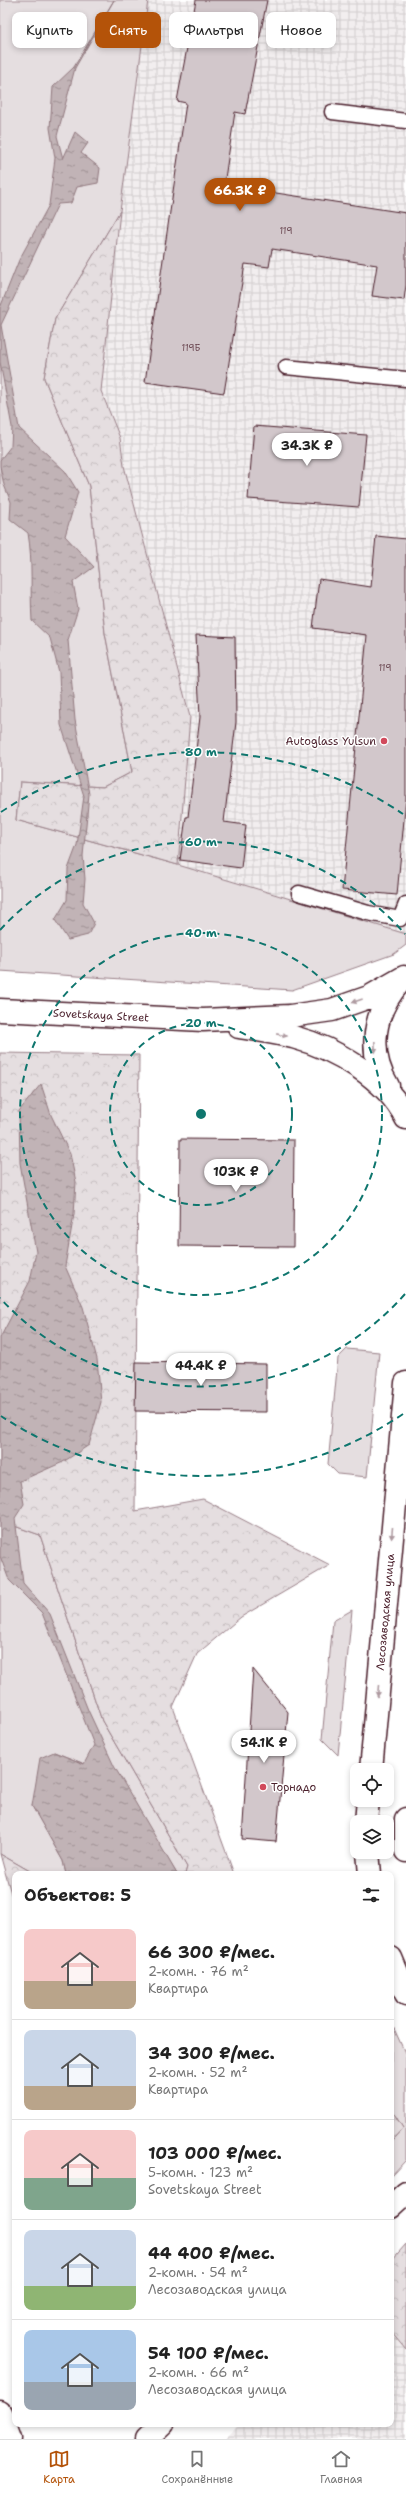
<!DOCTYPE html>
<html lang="ru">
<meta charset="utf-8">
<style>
body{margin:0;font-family:"Shantell Sans",sans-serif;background:#f2f2f2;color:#222;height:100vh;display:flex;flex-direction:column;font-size:15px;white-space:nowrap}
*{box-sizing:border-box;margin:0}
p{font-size:13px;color:#767676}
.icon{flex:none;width:22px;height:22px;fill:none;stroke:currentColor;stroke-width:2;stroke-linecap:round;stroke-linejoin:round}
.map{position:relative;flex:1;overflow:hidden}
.side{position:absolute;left:12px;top:1871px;width:382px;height:556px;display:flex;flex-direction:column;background:#fff;border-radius:8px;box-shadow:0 2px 6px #0003}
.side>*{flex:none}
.guide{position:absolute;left:12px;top:12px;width:382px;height:36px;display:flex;gap:8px}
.controls{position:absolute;left:350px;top:1763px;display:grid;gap:8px}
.controls a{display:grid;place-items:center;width:44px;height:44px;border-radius:8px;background:#fff;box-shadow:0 2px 6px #0003;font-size:20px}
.price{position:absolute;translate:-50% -34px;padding:0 9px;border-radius:14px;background:#fff;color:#222;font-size:13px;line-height:26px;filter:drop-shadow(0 1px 2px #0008)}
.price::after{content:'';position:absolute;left:50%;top:24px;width:12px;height:9px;margin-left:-6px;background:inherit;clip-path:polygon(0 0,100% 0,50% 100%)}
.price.active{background:#b45309;color:#fff}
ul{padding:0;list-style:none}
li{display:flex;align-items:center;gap:12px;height:100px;padding:0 12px}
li+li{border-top:1px solid #e0e0e0}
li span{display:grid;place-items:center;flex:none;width:112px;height:80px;border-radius:8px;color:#555}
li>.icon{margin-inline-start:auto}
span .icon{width:48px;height:48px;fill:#fffc;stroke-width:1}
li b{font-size:17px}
h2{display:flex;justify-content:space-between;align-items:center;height:48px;padding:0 12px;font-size:17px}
.tag{padding:0 14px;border-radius:8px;background:#fff;box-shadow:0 2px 6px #0003;font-size:14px;line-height:36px}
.tag.active{background:#b45309;color:#fff}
.tabs{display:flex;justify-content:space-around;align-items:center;height:56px;border-top:1px solid #e0e0e0;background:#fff;font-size:11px;color:#767676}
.tabs a{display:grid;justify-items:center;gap:2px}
.tabs .active{color:#b45309}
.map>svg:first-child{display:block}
</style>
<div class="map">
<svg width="406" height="2439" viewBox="0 0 406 2439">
<defs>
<pattern id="industrial-grid" width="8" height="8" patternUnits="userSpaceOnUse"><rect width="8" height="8" fill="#f2eeef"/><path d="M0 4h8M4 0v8" fill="none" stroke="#d1cccd"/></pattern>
<pattern id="forest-crowns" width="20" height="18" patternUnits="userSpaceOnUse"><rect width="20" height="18" fill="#e5dee0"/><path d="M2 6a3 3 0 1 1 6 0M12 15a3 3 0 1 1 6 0" fill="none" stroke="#c6bec0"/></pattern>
<pattern id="water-ripples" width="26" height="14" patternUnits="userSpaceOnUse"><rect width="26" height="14" fill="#c1b3b6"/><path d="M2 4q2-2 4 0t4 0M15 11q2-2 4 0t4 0" fill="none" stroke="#9f9194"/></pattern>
</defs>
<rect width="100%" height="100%" fill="#fff"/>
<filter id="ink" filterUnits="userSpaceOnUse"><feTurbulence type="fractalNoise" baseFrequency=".025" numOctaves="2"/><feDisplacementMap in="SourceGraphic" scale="8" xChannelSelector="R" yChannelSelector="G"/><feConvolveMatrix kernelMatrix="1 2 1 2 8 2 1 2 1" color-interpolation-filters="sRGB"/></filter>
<g filter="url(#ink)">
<path fill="url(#industrial-grid)" d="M148 0H406V934L178 865 190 717 124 466 120 438 101 391 120 211Z
M391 2332 406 2350V2439H225L240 2424H391Z"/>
<path fill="#e5dee0" stroke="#987e86" d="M0 0H148L120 211 55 319 44 378 89 486 105 633 132 772 103 787 20 782 16 820 178 865 406 934V945L394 954 292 990 0 971Z
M347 1349 379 1352 367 1477 338 1474 328 1464 338 1358Z
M0 1521 40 1535 102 1721 187 1867 185 1874H177L161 1848 85 1764 54 1752 32 1806 63 1861 66 1874H35L0 1854Z
M352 1610 338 1755 322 1739 333 1621Z
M391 2022 406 2055V2160L391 2176V2141L403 2128 391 2109Z"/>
<path fill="url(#forest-crowns)" stroke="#987e86" d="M120 211 101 391 120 438 124 466 190 717 178 865 16 820 20 782 103 787 132 772 105 633 89 486 44 378 55 319Z
M0 1053 139 1055 135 1511 203 1499 330 1565 241 1617 197 1654 173 1707 234 1874H185L187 1867 102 1721 40 1535 0 1521Z
M0 1854 35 1874H15V1908Z
M391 2109 403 2128 391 2141Z
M406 2244V2350L391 2332V2261Z"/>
<path fill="url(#water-ripples)" stroke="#91787e" d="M114 0 75 68 57 136 63 159 75 132 88 143 81 153 100 168 98 183 77 187 71 203 58 204 1 325 19 428 65 471 78 492 65 536 94 567 73 582 78 609 68 640 75 720 89 794 83 856 85 879 83 903 94 923 88 935 68 940 55 920 67 900 68 869 77 845 84 796 61 725 59 672 50 638 32 621C30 591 33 562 28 533L10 519 11 502 4 485 0 466V460L11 446 12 427 0 362V308L19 260 49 205 55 158 50 128 53 87 74 67Z
M41 1084 51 1115 70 1154 76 1182 74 1214 65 1266 83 1307 97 1359 101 1402 89 1445 63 1462 20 1481 24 1504 15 1518 23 1583 50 1614 88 1710 114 1766 177 1874H66L63 1861 32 1806 40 1758 54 1752 84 1764 94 1745 42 1613 9 1580 0 1556V1338L30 1281 36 1252 20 1163 19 1111Z"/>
<path fill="#d2c7cb" stroke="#4a1f2b" d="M196 0H267L245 114 235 112 224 185 406 213V285L404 300 372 296 377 265 272 249 269 267 245 264 224 393 145 382 186 103 177 101Z
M254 426 366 435 359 507 248 499Z
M376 536 406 539V798L397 895 342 890 367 635 313 628 319 579 371 587Z
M196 635 235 637 236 722 224 822 246 825 241 868 180 860 186 817H188L200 717Z
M180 1139 294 1140 293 1247 179 1246Z
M136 1362 266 1364V1412L135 1411Z
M253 1669 288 1712 276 1842 242 1839Z"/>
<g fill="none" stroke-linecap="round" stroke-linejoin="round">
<g stroke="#4a1f2b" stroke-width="17">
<path id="lane" d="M332 112 406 121
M286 367 406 379
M299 893 368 913 400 919 406 904"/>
</g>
<g stroke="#4a1f2b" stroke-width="25">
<path id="street" d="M0 2412 10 2439"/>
</g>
<g stroke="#4a1f2b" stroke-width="25">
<path id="secondary" d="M391 2207 406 2193
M147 2439 163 2424"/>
</g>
<g stroke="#4a1f2b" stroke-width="25">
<path id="primary" d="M0 1010 203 1020 290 1016 332 1010 369 997 404 977
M239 1027C257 1030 276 1033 293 1037 335 1048 387 1079 406 1118
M388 1086C367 1052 373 1012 400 982
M371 1770 406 1383
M406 1819V1851
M366 1822 368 1800
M368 1852 370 1874
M391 1958 406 1994"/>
</g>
<use href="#lane" stroke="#fff" stroke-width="14"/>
<use href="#street" stroke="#fff" stroke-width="22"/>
<use href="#secondary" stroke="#fff" stroke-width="22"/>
<use href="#primary" stroke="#fff" stroke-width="22"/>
</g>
<defs><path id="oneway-solid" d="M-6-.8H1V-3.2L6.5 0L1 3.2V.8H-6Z"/></defs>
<g fill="#ae9aa0">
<use href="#oneway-solid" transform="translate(357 1001) rotate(161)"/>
<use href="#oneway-solid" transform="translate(282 1035) rotate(11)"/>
<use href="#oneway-solid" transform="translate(375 1047) rotate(88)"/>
<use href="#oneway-solid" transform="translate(392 1533) rotate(95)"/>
<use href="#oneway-solid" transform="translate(378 1691) rotate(95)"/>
</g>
</g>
<g fill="none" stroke="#0f766e" stroke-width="2" stroke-dasharray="7 5">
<circle cx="201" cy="1114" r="91"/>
<circle cx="201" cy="1114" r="181"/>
<path d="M405 1294A272 272 0 0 1 0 1298M0 930A272 272 0 0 1 405 934"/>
<path d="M403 1414A362 362 0 0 1 1 1416M1 812A362 362 0 0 1 403 814"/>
</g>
<g fill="#d1495b" stroke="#fff" stroke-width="1.5">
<circle cx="384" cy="741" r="4"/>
<circle cx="263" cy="1787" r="4"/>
</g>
<g text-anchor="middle" stroke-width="3" stroke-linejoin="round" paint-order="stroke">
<g font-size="9" fill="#6c4953">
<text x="286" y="234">119</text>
<text x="191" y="351">119Б</text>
<text x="385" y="671">119</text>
</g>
<g font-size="11" fill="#4a1f2b" stroke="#fff" text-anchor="end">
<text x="376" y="745">Autoglass Yulsun</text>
<text x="271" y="1791" text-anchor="start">Торнадо</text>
</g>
<g font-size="11" fill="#4a1f2b" stroke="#fff">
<text transform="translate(101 1015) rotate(3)" y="4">Sovetskaya Street</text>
<text transform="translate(385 1612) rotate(-85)" y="4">Лесозаводская улица</text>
</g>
</g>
<circle cx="201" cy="1114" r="6" fill="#0f766e" stroke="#fff" stroke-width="2"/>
<g font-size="12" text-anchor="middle" font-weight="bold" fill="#0f766e" stroke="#fff" stroke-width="3" stroke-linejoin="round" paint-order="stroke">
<text x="201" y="756">80 m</text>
<text x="201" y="846">60 m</text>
<text x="201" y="937">40 m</text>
<text x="201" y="1027">20 m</text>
</g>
</svg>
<div class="controls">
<a><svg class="icon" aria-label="locate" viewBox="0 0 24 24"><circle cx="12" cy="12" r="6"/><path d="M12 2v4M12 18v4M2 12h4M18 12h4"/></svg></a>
<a><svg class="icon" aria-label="layers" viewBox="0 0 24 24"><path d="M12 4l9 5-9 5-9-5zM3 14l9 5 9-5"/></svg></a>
</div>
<b class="price active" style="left:240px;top:212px">66.3K ₽</b>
<b class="price" style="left:307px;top:467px">34.3K ₽</b>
<b class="price" style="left:236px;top:1193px">103K ₽</b>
<b class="price" style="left:201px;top:1387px">44.4K ₽</b>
<b class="price" style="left:264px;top:1764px">54.1K ₽</b>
<div class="guide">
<a class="tag">Купить</a>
<a class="tag active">Снять</a>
<a class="tag">Фильтры</a>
<a class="tag">Новое</a>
</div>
<section class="side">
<h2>Объектов: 5<svg class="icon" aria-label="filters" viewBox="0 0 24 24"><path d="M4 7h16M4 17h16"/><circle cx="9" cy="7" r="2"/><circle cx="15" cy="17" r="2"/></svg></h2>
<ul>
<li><span style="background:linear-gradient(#f6c9c9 65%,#b9a48a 0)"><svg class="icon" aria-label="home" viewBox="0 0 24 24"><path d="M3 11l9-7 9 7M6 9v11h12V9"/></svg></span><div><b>66 300 ₽/мес.</b><p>2-комн. · 76 m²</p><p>Квартира</p></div></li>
<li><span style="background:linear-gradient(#c9d6e8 70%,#b9a48a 0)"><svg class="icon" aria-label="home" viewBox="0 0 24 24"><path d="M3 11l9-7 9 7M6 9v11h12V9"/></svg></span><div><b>34 300 ₽/мес.</b><p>2-комн. · 52 m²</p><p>Квартира</p></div></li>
<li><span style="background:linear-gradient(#f6c9c9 60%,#7fa58c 0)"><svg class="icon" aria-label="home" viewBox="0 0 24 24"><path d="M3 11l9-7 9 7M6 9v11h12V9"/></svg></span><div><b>103 000 ₽/мес.</b><p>5-комн. · 123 m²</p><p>Sovetskaya Street</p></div></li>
<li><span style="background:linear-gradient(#c9d6e8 70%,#8fb573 0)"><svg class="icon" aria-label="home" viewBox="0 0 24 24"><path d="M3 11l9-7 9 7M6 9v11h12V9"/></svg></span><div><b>44 400 ₽/мес.</b><p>2-комн. · 54 m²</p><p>Лесозаводская улица</p></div></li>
<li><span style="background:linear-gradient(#a9c7e8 65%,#9aa5b1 0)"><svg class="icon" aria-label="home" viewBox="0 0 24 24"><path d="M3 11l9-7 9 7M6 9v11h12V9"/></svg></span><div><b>54 100 ₽/мес.</b><p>2-комн. · 66 m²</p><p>Лесозаводская улица</p></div></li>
</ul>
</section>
</div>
<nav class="tabs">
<a class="active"><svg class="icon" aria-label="map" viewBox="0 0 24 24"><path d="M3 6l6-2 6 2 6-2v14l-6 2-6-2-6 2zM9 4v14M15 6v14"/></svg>Карта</a>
<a><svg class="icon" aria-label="saved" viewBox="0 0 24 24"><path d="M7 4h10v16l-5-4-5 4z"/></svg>Сохранённые</a>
<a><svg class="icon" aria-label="home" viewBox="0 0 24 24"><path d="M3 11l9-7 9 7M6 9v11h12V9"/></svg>Главная</a>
</nav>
